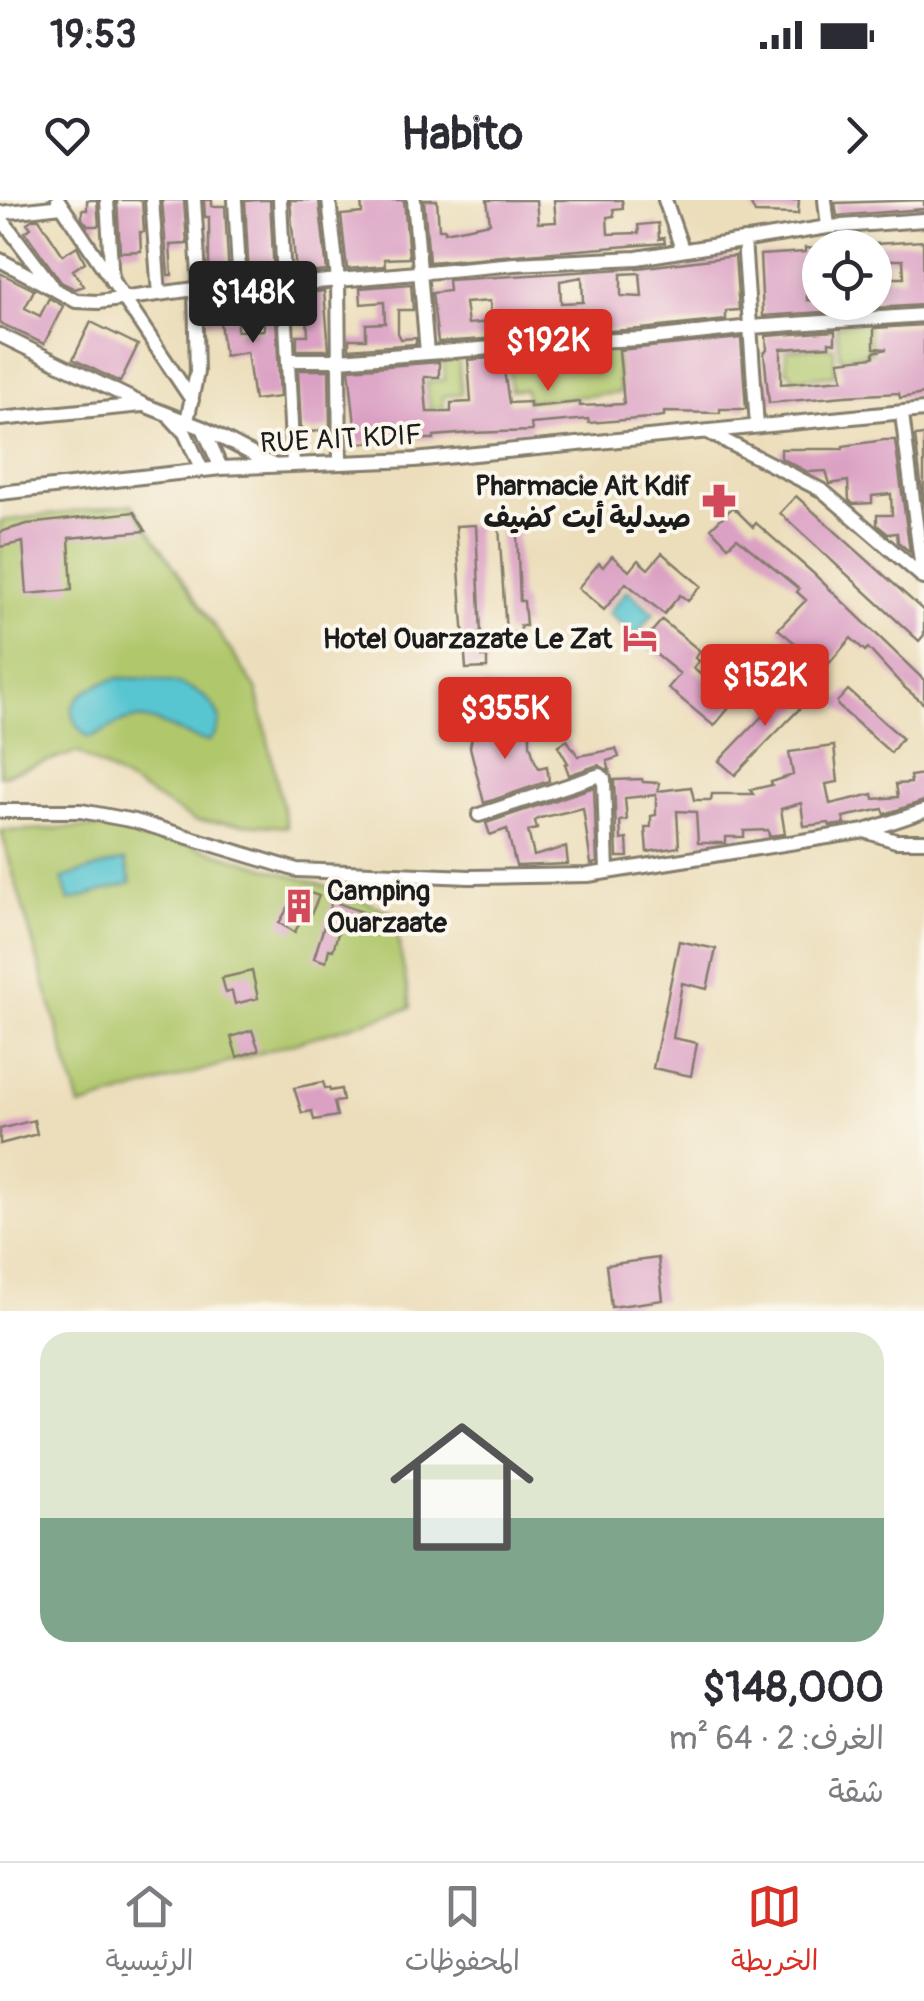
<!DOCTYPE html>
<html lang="ar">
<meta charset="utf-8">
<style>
body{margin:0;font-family:Pangolin,"Playpen Sans Arabic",sans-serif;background:#f7f7f7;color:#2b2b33;direction:rtl;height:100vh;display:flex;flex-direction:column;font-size:38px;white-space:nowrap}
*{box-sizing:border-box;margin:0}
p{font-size:32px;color:#7c7c81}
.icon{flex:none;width:55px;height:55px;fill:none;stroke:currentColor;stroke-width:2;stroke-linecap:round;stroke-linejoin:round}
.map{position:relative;height:1111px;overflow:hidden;direction:ltr}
.side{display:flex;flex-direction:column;background:#fff;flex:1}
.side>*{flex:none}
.controls{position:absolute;left:802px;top:30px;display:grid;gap:20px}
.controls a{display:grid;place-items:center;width:90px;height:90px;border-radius:50%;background:#fff;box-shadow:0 5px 15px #0003;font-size:50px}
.price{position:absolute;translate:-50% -85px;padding:0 22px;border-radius:10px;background:#d93025;color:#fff;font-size:32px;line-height:65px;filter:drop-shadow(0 2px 5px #0008)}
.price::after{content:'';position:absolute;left:50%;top:60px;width:30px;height:22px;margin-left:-15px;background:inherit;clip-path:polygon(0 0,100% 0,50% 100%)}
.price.selected{background:#222;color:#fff}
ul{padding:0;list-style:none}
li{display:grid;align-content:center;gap:20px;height:530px;padding:0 40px}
li span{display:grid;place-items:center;height:310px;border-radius:30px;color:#555}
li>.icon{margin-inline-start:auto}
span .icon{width:180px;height:180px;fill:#fffc;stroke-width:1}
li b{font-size:42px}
.status{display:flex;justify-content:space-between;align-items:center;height:70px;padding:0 50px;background:#fff;direction:ltr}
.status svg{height:28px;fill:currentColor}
header{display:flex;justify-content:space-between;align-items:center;height:130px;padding:0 40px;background:#fff;font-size:45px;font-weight:700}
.dock{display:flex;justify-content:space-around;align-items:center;height:140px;border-top:2px solid #e1e1e2;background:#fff;font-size:28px;color:#7c7c81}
.dock a{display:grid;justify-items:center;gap:5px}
.dock .selected{color:#d93025}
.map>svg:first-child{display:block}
</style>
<div class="status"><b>19:53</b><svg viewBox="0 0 49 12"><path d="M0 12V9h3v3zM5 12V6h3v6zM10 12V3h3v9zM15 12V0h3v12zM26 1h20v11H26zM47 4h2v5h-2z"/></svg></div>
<header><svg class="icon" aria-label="forward" viewBox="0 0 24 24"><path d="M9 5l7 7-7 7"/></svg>Habito<svg class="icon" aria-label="heart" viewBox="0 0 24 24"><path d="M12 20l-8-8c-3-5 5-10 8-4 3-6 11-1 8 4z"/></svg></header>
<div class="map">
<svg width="924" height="1111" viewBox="0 0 924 1111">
<rect width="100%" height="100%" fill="#fbf7ec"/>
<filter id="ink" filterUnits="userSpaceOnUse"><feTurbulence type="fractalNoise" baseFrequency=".01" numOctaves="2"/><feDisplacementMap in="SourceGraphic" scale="20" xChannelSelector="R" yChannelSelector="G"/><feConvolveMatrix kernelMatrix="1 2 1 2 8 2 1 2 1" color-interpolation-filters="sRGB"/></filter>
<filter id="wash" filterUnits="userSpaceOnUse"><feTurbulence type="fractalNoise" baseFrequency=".0048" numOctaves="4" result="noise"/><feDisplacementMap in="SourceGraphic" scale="40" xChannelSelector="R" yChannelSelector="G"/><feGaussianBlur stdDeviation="2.25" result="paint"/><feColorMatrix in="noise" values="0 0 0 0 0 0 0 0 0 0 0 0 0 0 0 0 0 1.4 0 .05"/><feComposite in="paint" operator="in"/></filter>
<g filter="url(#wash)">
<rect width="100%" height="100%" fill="#ecdebb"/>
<path fill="#b0c76c" stroke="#667244" stroke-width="2.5" d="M868 122 872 153 840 157 836 125Z
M615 143 620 193 527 201 525 189 511 190 508 151Z
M834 147 835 175 793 179 791 172 786 171V150Z
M458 154 462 194 443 196 444 207 430 209 427 182 445 180 443 155Z
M132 304 257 490 287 627 195 621 77 552 0 576V321Z
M128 626 335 689 393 713 411 808 80 907 1 631Z"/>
<path fill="#59c6d1" stroke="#3a7176" stroke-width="2.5" d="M627 390 654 413 635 436 608 413Z
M119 478C155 479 205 479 220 519L216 533 209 541C183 539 158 515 132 519 116 521 104 534 88 537 51 505 87 486 119 478Z
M125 660 131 683 69 701 62 678Z"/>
<g id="blocks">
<path fill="#dba1c4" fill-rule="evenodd" d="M87 0H97L99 26H88L82 19V10H87Z
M117 0H142L144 32H140L141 51 120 52Z
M162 0H184L187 44 170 45 172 75H168Z
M204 0H212V6H225L229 79H209V17H205Z
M257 0H270L274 76 249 78 245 1Z
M290 0H319L327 71 296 74Z
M361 0H404L409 58 384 59 385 66 347 69 341 15 362 13Z
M424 0H437L439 29H445V32L490 23 487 0H536L538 23 556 22 554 0H622L623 8 613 9 614 16 607 17 608 34 639 33 638 25 658 23 659 39 664 38 665 43 429 62Z
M749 0H799L798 14 755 13Z
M924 0V9L837 16 835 3Z
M33 19H39L63 55 77 46 85 62 73 70 84 86 75 89 61 82 25 32 31 28 27 23Z
M923 41 924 105 859 109 858 102H875V44ZM886 60H903L904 78H886Z
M805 48 816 49V79L806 80 807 100 837 102 838 111 763 116 760 55 805 52Z
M735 56 739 110 726 111V120L641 129 438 142 432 93 449 91 448 80 638 68ZM640 73 642 97 621 96V74ZM582 77 583 102 561 103 560 81ZM490 101 491 122 468 124 465 103Z
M0 73 34 90 25 108 40 116 49 98 63 106 44 144 0 123Z
M411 84 413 110H398V133L401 139 416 138V144L349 149V139H366V124L385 123 384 102 361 104 360 88Z
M324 91 329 150H297V135H308L307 116H296L295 100 304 99 303 93Z
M275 96 280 197 254 200 247 152 224 156 220 121 206 122 205 99H221L223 119 237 118V131L264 130V102L245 103 244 99Z
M91 122 138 145 120 182 73 159Z
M924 125V194L900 198 899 193 845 196 769 203 764 153 767 150 766 136 835 131V143L829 142V146L781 149V184L843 179 839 161 874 157V152L887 149 874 148V128Z
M741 138 746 209H720V213L664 212V216L649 218 589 223 588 219 531 224 532 231 471 233 434 236V239H414V242L397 240 357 244 349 169 439 162V177H424L427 212H451V203L471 202 468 160 502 157 509 203 530 202V207L580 202V206L624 204 619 150Z
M298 170H329L330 227 314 232 301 229Z
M924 235V307L915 236Z
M884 240H895L910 352 898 342 897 333 888 334 877 325V315H892L891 294 872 296V303L853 304 849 300 848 281 830 284 826 271 808 272 781 258V249H843V246Z
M796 296 924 411V435L919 441 780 313Z
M733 307 753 327 756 323 813 373 924 480V504L904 487 868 448 865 451 851 438 825 468 778 429 806 400 797 392 799 389 737 338 728 346 711 328Z
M134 312 146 331 69 338 72 390 27 394 23 342 0 347V332L27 324Z
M513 321V324H521V334H517L520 401H524L526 426H520L521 432 506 433 499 326H504L503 322Z
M476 325 482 457H487V468L466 469 456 326Z
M662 353 701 386 688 401 680 395 664 414 626 383 604 410 578 388 599 363 603 367 612 356 629 371 638 360 648 369Z
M662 420 700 451 695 458 699 461 693 468 734 502 714 526 668 488 680 474 642 443Z
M485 483 501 488 496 505 480 500Z
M794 483 810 498 735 575 719 561Z
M848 490 902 538 891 553 838 506 837 502Z
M542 502 552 511 538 526 528 518Z
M474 526 530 531V544L535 561 539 568 547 566 549 581 484 603 470 547Z
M567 540 578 556 616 549 619 557 607 561 610 571 598 565 569 575 565 564 568 563 558 546Z
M834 546 838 582 826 584 830 604 873 594 874 599 898 597 896 584 911 583 910 576 924 574V601L885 614 883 609 843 617 845 624 830 626 829 623 804 626 801 603 781 609 785 634 769 636 768 630 744 631V637H726V643H698L696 612 677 611 679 647 647 652 645 627H651V616L656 615V595L625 598 627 620 620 621 621 640 627 639 628 657H617L614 580 642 579 643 582 659 583 658 591 691 587 694 600H711L712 594H753L750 590 772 585 771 582 793 575 789 552Z
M594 587 597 663 591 664 583 608 540 618 535 621 537 629 528 631 534 656 566 647 568 664 516 666 507 629 490 635 486 623Z
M299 689 319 696 308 721 302 718 295 732 279 723Z
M332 701 368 714 363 728 342 720 333 750 329 749 326 762 314 758Z
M679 741 716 749 707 789 682 783 673 838 697 843 691 876 653 868Z
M252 771 258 798 235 804 232 791 226 793 222 778Z
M252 830 259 850 237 857 231 837Z
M323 882 325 888H329L330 891 341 889 343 901 334 902 337 916 314 920 312 911 302 913 294 888Z
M34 920 37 934 0 944V929Z
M658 1058 663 1100 611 1107 606 1065Z"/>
</g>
</g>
<g filter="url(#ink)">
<use href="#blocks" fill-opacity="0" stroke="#847d6c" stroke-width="2.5"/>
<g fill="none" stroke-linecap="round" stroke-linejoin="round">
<g stroke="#847d6c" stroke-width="18">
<path id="minor" d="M58 0 192 200
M107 0 112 82
M152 0 159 94
M194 0 200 90
M235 0 240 89
M280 0 293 265
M329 0 338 80 340 263
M414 0 427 153
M665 0 682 49
M825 0 828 27
M0 13 62 6
M0 17 53 87
M744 40 757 226
M0 60 76 101 98 102 195 89H240L515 64 637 58 828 27 924 20
M0 135 144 205 203 228 221 268
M288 160H339L569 142 642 139 751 127 924 115
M902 214 923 378
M171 218 185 233 202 270
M0 219 142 205
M187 221 197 172 195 89
M203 228 273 265
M708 232 823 291 924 378
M0 293 221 268 414 260 924 210
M0 611H81L135 621 297 670 470 677 588 675 865 631 896 641H924
M479 615 600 575 604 579 607 672
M865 631 924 611"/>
</g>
<use href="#minor" stroke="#fff" stroke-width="12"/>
</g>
</g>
<defs>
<g id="pharmacy-bare" transform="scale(2.7)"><path d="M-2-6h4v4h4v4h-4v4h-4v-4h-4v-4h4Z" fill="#d1495b" stroke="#fbf7ec" stroke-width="2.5" paint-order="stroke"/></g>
<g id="hotel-bare" transform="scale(2.7)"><path d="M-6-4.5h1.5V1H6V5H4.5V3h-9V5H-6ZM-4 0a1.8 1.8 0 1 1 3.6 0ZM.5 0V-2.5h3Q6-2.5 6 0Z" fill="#d1495b" stroke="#fbf7ec" stroke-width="2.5" paint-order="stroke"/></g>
<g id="building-bare" transform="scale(2.7)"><path d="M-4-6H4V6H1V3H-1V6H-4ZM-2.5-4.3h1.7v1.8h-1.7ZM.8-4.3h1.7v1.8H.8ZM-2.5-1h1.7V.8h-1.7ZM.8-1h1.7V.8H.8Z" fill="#d1495b" stroke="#fbf7ec" stroke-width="2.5" paint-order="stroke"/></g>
</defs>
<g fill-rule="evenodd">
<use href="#pharmacy-bare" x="719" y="301"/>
<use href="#hotel-bare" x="640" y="438"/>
<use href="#building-bare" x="299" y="706"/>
</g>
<g text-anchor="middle" stroke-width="8" stroke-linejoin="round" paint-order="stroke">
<g font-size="28" fill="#1c1c1c" stroke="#fbf7ec">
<text transform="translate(341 238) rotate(-3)" y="10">RUE AIT KDIF</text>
</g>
<g font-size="28" font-weight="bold" fill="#1c1c1c" stroke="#fbf7ec" text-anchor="end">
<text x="691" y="295">Pharmacie Ait Kdif<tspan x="691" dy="32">صيدلية أيت كضيف</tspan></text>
<text x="612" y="448">Hotel Ouarzazate Le Zat</text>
<text x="327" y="700" text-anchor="start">Camping<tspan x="327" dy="32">Ouarzaate</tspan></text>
</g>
</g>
</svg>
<div class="controls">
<a><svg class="icon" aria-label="locate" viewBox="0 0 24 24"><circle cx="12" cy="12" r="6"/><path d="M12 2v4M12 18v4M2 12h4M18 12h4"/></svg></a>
</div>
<b class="price selected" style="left:253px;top:146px">$148K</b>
<b class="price" style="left:548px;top:194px">$192K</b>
<b class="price" style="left:765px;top:529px">$152K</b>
<b class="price" style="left:505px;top:562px">$355K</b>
</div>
<section class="side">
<ul>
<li><span style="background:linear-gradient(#dfe7d0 60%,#7fa58c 0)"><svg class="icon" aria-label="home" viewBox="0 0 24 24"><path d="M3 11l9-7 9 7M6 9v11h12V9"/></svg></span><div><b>$148,000</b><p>الغرف: 2 · 64 m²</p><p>شقة</p></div></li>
</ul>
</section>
<nav class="dock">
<a class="selected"><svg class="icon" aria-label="map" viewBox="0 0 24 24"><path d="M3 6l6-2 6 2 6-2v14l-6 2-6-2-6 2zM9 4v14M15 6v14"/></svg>الخريطة</a>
<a><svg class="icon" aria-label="saved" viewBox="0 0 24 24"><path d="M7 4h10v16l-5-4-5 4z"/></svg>المحفوظات</a>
<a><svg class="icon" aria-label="home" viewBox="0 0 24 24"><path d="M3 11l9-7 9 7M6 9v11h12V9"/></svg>الرئيسية</a>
</nav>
